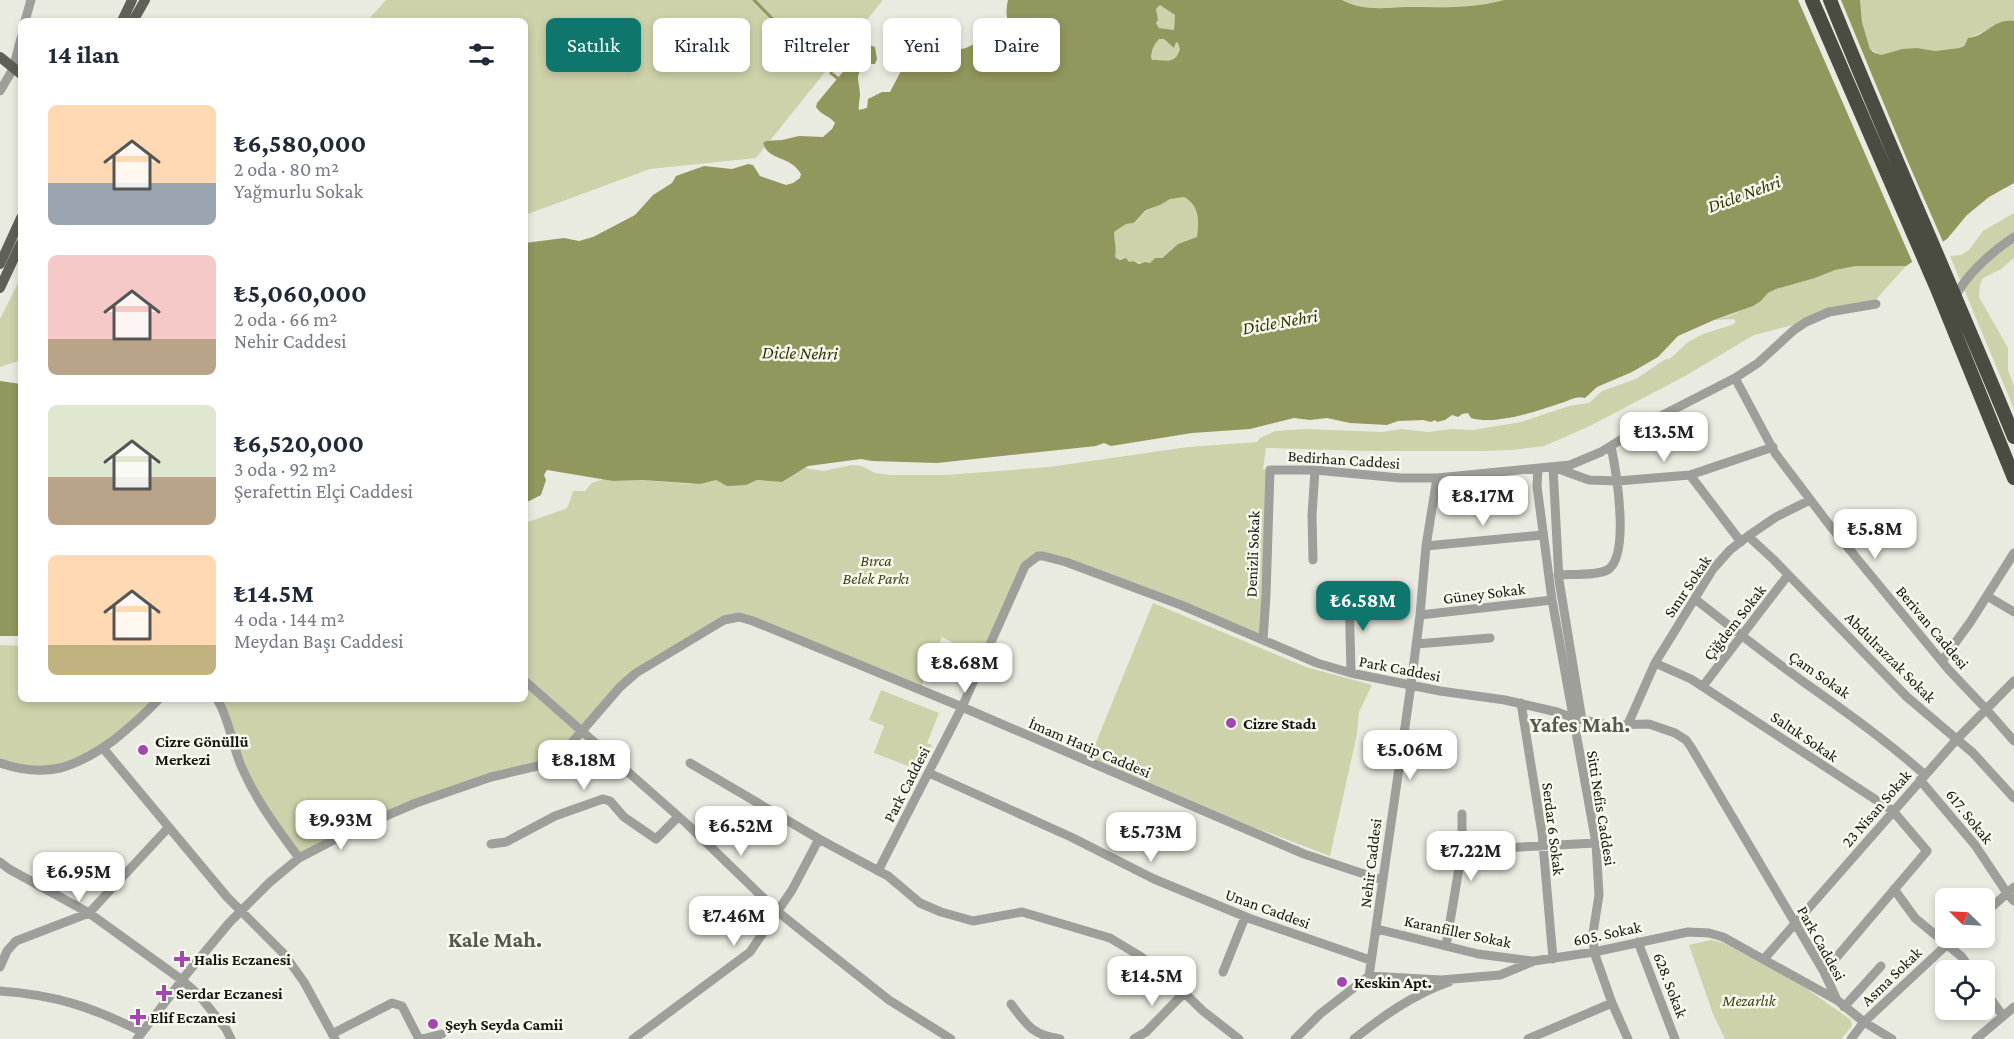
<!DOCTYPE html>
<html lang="tr">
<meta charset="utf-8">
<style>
body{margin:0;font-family:"Crimson Pro",serif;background:#f6f6f7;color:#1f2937;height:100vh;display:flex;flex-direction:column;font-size:22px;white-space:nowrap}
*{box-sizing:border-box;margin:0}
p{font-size:20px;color:#747a83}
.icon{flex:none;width:33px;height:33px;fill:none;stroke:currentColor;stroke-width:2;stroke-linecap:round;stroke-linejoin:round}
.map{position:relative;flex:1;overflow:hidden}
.drawer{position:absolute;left:18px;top:18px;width:510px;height:684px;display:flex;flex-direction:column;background:#fff;border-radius:9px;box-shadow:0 3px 9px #0003}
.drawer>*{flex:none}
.banner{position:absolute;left:546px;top:18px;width:570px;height:54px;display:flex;gap:12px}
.needle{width:39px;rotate:294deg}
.fabs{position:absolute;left:1935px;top:888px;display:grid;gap:12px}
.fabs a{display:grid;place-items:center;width:60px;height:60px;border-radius:9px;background:#fff;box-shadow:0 3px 9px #0003;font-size:30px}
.price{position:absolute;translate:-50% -51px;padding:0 14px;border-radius:12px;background:#fff;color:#222;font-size:20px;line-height:39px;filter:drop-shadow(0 2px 3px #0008)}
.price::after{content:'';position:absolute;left:50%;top:36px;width:18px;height:14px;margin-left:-9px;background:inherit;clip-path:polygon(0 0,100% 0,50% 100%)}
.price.active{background:#0f766e;color:#fff}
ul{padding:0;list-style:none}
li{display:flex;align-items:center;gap:18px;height:150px;padding:0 30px}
li span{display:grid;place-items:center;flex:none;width:168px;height:120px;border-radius:9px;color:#555}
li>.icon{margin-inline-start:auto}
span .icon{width:72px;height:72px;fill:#fffc;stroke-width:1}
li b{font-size:26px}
h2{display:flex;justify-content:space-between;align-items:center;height:72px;padding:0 30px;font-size:26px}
.tag{padding:0 21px;border-radius:9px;background:#fff;box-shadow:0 3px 9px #0003;font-size:21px;line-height:54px}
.tag.active{background:#0f766e;color:#fff}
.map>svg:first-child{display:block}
</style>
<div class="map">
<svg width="2014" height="1039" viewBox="0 0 2014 1039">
<rect width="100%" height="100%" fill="#eaebe0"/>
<path fill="#cdd2aa" d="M386 0H883L756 158 650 169 525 215V21H367Z
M1342 0H1504C1472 9 1440 7 1406 7 1383 8 1363 11 1342 0Z
M1860 0H2014V21C1997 21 1984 33 1968 38L1963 46 1959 48 1934 51 1918 48 1902 49 1881 55 1870 49 1862 22Z
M1160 5 1175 15 1174 30 1159 28 1156 23 1158 20 1156 9Z
M1159 38 1164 39 1173 47 1176 42 1178 43 1180 49C1175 65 1167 61 1152 60L1151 57 1155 43Z
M1184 197C1200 206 1199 221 1198 237L1178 244 1161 258 1150 263 1129 262 1115 257C1117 248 1113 240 1114 232L1126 224 1135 223 1147 210 1160 205 1170 198Z
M2014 213V258L2001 269 1983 278 1980 284 1979 297 2008 348V370L2014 386V409L1950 256 1961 255 1969 250 1983 231Z
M1856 266H1906L1872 304 1754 335 1685 376 1590 426 1544 446 1511 450 1484 451H1366L1266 448 1263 469 1270 470 1263 640 1066 562 1034 558 984 659 942 637 920 690 739 617 636 673 560 755 460 788 299 858 263 810 217 699H525V523L565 509 568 506 573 491H585L592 483 604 479 613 481 642 480 690 484 716 480 724 484 746 485 756 480 782 482 805 468 823 471 852 465 862 466 875 473 890 475H946L1049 467 1188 447 1257 442 1260 438 1275 431 1306 429 1382 432 1401 429 1428 432 1452 429 1473 430 1521 422 1569 406 1589 403 1602 391 1636 379 1664 360 1671 358 1688 342 1703 334 1732 325 1736 322 1734 319 1714 320 1732 315 1761 301 1768 293 1776 289 1815 278 1835 270Z
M21 277V360L0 367V319Z
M1153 603 1306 667 1372 685 1359 712 1357 734 1330 856 1256 828 1090 757Z
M0 645 21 646V699H159L103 748 55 770 0 763Z
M881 690 939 713 927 743 932 745 921 771 874 753 884 726 869 720Z
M1711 940 1721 942 1800 984 1851 1020 1852 1026 1841 1039H1725L1713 1014 1689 945Z"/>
<path fill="#92975d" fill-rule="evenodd" d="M1008 0H1342C1363 11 1383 8 1406 7 1440 7 1472 9 1504 0H1860L1862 22 1870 49 1873 52 1881 55 1902 49 1917 48 1935 51 1959 48 1964 46 1968 38C1973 37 1978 36 1982 33 1994 26 2000 19 2014 21V183L1989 197 1967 215 1947 239 1906 266H1856L1835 270 1815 278 1776 289 1768 293 1761 301 1753 306 1714 320 1678 336 1658 357 1632 372 1597 387 1585 398C1576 395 1567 402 1558 404 1535 412 1494 425 1471 418L1468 413 1462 414 1458 417 1452 415 1445 420 1437 422 1435 420 1431 422 1423 420 1398 421 1387 425 1350 423 1327 418 1310 420 1294 418 1250 429 1192 433 1111 446 1104 443 1096 446 937 463 872 461 861 459 808 466 782 482 757 480 746 485 727 486 716 480 700 484 642 480 613 481 547 470 544 475 546 480 541 495 525 503V243L564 238 579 241 593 237 635 215 653 195 672 183 676 176 704 166 732 169 748 164 753 165 760 176 786 185 793 183 800 178 801 174C789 154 769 162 763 143L766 141 782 140 799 136 823 137 832 129 835 123C830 116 821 115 816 107L817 103 866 44 875 47 877 59 875 64H863C855 78 859 80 860 94 860 100 858 105 859 110L867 108 868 99 882 92H890L901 71 912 63 916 64 931 56H939L948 52 966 48 988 37 1007 38 1012 32V26C1005 19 1006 10 1008 0ZM1160 5 1175 15 1174 30 1159 28 1156 23 1158 20 1156 9ZM1159 39H1164L1174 48 1176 42 1178 43 1180 49C1175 65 1167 60 1152 60L1151 57C1152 50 1154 44 1159 39ZM1184 197C1200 206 1199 221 1197 237L1178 244 1162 258H1155L1150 263 1145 262 1139 264 1133 261 1129 262 1126 258 1120 260 1115 257C1117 248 1114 240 1114 232L1126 224 1134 223 1146 210 1160 205 1170 199Z
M0 381 21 384V636H0Z"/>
<path fill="#eaebe0" d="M1798 0H1841L1908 162 1944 244 1914 266Z"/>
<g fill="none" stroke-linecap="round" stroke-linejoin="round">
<path stroke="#92975d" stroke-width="3" d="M754 0 791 38 817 62
M831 73 841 81"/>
<path stroke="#9e9e9a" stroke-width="9" d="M25 21 31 0
M0 91 13 69 21 38
M1956 295C1969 272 1992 252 2014 237
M1735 378 1775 453 1831 527 1948 669 1986 709 2014 741
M1538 469 1537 486 1552 600 1596 843 1599 895 1593 933 1594 952 1612 1003 1628 1039
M1690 475 1741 542
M1748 536 1774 560 1907 697 1973 753 2014 798
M1426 546 1543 535
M1313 560 1312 515 1315 470
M1558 575C1571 574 1599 576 1609 569 1630 552 1616 470 1611 446
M1349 591 1351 673
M1987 596 2014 612
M1695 599C1731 627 1767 656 1805 683 1846 712 1887 741 1925 775
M1420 615 1552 600
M1263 640 1266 595 1270 470H1315L1400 478H1437L1570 465 1601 452 1651 421 1735 378 1758 363 1794 330 1806 322 1829 312 1876 304
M1416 644 1490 638
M1942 661 1971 621 2014 553
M1655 663 1691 679 1893 811 1927 851 1824 972
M525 681 687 824 777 911 803 932 889 1000 951 1039
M1703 686 1788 575
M217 699C230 720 232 746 242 768 257 802 277 828 299 858
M1521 703 1542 833 1553 959
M1582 720 1559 580 1553 467 1589 480 1618 481 1690 475 1773 447
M1628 724 1655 663 1713 569 1730 550 1748 536 1776 517 1810 500
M103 748 227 897 284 954 304 982 335 1039
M0 763C47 779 75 768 114 740 130 727 145 714 159 699
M690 763 819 839 888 876 920 903 941 912 973 921 1022 912 1110 938 1140 956 1169 978 1203 1011 1239 1039
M929 773 1071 837 1154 879 1251 919 1370 960
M1920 780 1975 845 2007 893 2014 901
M491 844 506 842 555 816 603 799 610 801 624 817 656 839 678 817
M1462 850 1596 843
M0 862 9 869 89 913 182 980 199 995 226 1029 231 1039
M878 871 962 707 1025 566 1038 556H1043L1066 562 1181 605 1317 663 1351 673 1440 691 1505 700 1557 712 1573 718 1608 725 1649 724 1675 733 1686 740 1691 747 1824 972 1837 1000 1864 1022 1892 1039
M1894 889 1915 918 1962 957 1971 970
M1984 914 2014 887
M1377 929 1478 954 1532 961
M1638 942 1675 1039
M1446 946 1462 850V814
M1764 959 1957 739 2014 681
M0 967 7 951 16 941 89 913 168 828
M1223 972 1245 917
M1369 976 1441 980 1500 975 1534 961 1594 952 1688 932 1709 933 1723 937 1835 999
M1984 990 2003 1016
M0 991C56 995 92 1007 142 1032
M1011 1004C1027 1025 1032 1035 1060 1039
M1844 1007 1881 966
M332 1034 392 1003 402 1006 418 1037 422 1039 442 1034
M137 1039 189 971 229 923 270 882 299 858 353 830 416 803 491 777 546 764 569 746 620 687 636 673 724 620 739 617 753 621 962 707 1304 854 1382 880
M633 1039 750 952 792 890 819 839
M1134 1039 1146 1032 1184 993
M1295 1039 1320 1014 1369 976 1411 685 1420 615 1426 546 1437 478
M1354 1039C1383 1016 1414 994 1449 982
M1528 1039 1612 1003
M1851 1039 1864 1022 1954 938
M1976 1039 2014 1007"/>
<path stroke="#5f6058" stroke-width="10" d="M122 21 132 0
M133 21 145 0
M0 57 21 74
M0 264 21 218
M0 288 21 243"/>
<path stroke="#4a4b41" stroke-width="14" d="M1812 0 1938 291 2014 478
M1830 0C1889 147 1954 291 2014 437"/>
</g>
<g fill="#a346b0" stroke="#f7f9ed" stroke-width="2">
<circle cx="1231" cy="723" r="6"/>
<circle cx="143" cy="750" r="6"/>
<path d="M179 950h6v6h6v6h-6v6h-6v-6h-6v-6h6z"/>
<circle cx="1342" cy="982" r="6"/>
<path d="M161 984h6v6h6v6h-6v6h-6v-6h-6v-6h6z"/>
<path d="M135 1008h6v6h6v6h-6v6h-6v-6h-6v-6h6z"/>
<circle cx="433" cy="1024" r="6"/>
</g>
<g text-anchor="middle" stroke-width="5" stroke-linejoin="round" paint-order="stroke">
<g font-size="16" fill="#151612" stroke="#f7f9ed">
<text transform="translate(1344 459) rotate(4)" y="6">Bedirhan Caddesi</text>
<text transform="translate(1252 554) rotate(-88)" y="6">Denizli Sokak</text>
<text transform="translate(1687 586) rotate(-56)" y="6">Sınır Sokak</text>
<text transform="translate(1484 593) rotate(-7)" y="6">Güney Sokak</text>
<text transform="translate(1734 622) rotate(-52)" y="6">Çiğdem Sokak</text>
<text transform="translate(1933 627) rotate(50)" y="6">Berivan Caddesi</text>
<text transform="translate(1891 657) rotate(45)" y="6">Abdulrazzak Sokak</text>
<text transform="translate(1400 668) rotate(11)" y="6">Park Caddesi</text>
<text transform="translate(1820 674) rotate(35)" y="6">Çam Sokak</text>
<text transform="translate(1805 736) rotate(34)" y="6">Saltık Sokak</text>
<text transform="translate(1090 747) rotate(23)" y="6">İmam Hatip Caddesi</text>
<text transform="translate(906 784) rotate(-63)" y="6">Park Caddesi</text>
<text transform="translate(1602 808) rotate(81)" y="6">Sitti Nefis Caddesi</text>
<text transform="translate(1876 808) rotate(-49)" y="6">23 Nisan Sokak</text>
<text transform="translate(1970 816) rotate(51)" y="6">617. Sokak</text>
<text transform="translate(1554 829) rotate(83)" y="6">Serdar 6 Sokak</text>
<text transform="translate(1370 863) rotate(-83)" y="6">Nehir Caddesi</text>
<text transform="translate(1268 908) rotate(20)" y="6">Unan Caddesi</text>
<text transform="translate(1458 931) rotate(12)" y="6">Karanfiller Sokak</text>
<text transform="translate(1607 933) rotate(-12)" y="6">605. Sokak</text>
<text transform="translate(1822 943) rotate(61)" y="6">Park Caddesi</text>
<text transform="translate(1891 976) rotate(-44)" y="6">Asma Sokak</text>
<text transform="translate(1671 985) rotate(69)" y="6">628. Sokak</text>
</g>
<g font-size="16" font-style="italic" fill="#3e4113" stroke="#f7f9ed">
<text x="876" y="566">Bırca<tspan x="876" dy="18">Belek Parkı</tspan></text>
<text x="1749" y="1006">Mezarlık</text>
</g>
<g font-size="16" font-weight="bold" fill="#151612" stroke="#f7f9ed" text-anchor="start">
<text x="1243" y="729">Cizre Stadı</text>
<text x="155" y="747">Cizre Gönüllü<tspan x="155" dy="18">Merkezi</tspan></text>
<text x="194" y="965">Halis Eczanesi</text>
<text x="1354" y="988">Keskin Apt.</text>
<text x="176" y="999">Serdar Eczanesi</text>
<text x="150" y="1023">Elif Eczanesi</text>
<text x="445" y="1030">Şeyh Seyda Camii</text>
</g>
<g font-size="18" font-style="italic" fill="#303303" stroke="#f7f9ed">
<text transform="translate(1744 194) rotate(-20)" y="6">Dicle Nehri</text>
<text transform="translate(1280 322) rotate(-10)" y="6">Dicle Nehri</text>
<text transform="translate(800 353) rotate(1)" y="6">Dicle Nehri</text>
</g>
<g font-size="22" font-weight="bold" fill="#56574e" stroke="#f7f9ed">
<text x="1580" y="732">Yafes Mah.</text>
<text x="495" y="947">Kale Mah.</text>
</g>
</g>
</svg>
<div class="fabs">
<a><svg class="needle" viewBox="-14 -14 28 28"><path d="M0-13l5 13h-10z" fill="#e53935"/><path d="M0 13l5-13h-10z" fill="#747a83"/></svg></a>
<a><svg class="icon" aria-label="locate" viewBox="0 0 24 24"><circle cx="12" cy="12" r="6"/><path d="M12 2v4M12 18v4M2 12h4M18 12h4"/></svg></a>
</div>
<b class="price" style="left:1664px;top:463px">₺13.5M</b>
<b class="price" style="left:1483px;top:527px">₺8.17M</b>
<b class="price" style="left:1875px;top:560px">₺5.8M</b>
<b class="price active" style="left:1363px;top:632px">₺6.58M</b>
<b class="price" style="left:965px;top:694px">₺8.68M</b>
<b class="price" style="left:1410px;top:781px">₺5.06M</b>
<b class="price" style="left:584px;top:791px">₺8.18M</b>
<b class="price" style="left:341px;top:851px">₺9.93M</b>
<b class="price" style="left:741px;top:857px">₺6.52M</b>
<b class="price" style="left:1151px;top:863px">₺5.73M</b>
<b class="price" style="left:1471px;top:882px">₺7.22M</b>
<b class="price" style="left:79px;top:903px">₺6.95M</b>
<b class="price" style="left:734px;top:947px">₺7.46M</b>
<b class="price" style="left:1152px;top:1007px">₺14.5M</b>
<div class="banner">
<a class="tag active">Satılık</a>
<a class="tag">Kiralık</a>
<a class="tag">Filtreler</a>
<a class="tag">Yeni</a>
<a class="tag">Daire</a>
</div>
<section class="drawer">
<h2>14 ilan<svg class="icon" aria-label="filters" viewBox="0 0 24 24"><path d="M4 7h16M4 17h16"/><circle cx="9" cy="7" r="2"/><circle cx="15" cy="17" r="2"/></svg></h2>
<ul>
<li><span style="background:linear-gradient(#ffd9b3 65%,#9aa5b1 0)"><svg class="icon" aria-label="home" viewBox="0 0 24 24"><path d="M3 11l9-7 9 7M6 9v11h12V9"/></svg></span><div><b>₺6,580,000</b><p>2 oda · 80 m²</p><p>Yağmurlu Sokak</p></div></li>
<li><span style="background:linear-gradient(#f6c9c9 70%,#b9a48a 0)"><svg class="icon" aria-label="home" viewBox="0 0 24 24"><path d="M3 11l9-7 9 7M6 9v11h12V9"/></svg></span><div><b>₺5,060,000</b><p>2 oda · 66 m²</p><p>Nehir Caddesi</p></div></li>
<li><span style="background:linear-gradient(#dfe7d0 60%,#b9a48a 0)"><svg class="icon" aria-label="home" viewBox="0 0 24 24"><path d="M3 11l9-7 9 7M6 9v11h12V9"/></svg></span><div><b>₺6,520,000</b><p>3 oda · 92 m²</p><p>Şerafettin Elçi Caddesi</p></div></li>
<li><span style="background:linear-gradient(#ffd9b3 75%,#c2b280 0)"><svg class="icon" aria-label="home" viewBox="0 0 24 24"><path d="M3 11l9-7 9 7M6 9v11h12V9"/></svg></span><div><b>₺14.5M</b><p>4 oda · 144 m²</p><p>Meydan Başı Caddesi</p></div></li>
</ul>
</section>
</div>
